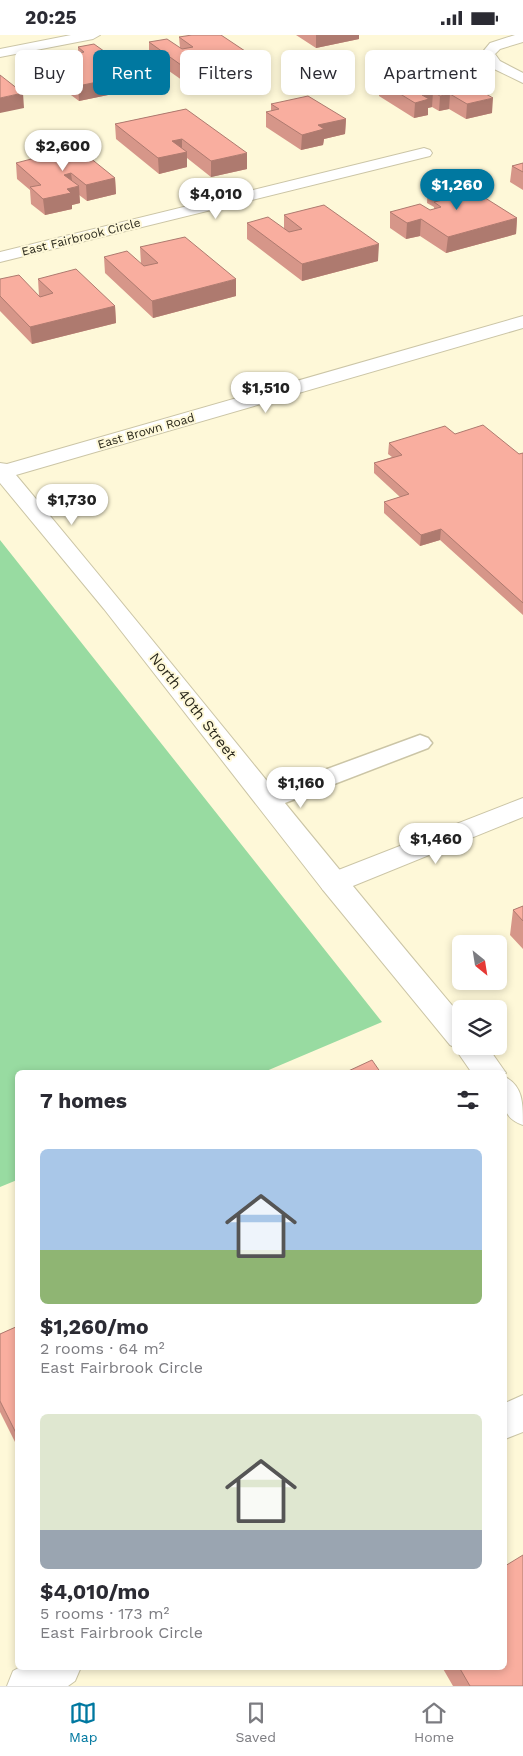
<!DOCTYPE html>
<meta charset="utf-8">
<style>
body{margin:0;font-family:"Work Sans",sans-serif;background:#f7f7f7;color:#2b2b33;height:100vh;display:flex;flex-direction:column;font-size:19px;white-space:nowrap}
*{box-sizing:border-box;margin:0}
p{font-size:16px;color:#7c7c81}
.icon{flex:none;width:28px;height:28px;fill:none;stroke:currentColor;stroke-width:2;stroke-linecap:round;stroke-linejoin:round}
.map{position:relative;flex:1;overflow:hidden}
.side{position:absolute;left:15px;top:1035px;width:492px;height:600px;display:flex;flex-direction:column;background:#fff;border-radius:8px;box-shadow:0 2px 8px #0003}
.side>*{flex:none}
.banner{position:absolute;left:15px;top:15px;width:494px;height:45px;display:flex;gap:10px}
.needle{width:32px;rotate:150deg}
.buttons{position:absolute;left:452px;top:900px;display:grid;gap:10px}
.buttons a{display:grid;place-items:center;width:55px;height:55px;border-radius:8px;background:#fff;box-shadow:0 2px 8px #0003;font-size:25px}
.price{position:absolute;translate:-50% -42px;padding:0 11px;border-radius:18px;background:#fff;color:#222;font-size:16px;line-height:32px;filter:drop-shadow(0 1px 2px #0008)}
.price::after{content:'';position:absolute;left:50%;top:30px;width:15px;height:11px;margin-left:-8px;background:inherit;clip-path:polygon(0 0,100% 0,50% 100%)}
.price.active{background:#0078a0;color:#fff}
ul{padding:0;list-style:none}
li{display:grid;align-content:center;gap:10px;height:265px;padding:0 25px}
li span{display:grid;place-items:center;height:155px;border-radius:8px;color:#555}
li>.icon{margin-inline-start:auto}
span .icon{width:90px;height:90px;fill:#fffc;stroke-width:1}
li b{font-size:21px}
h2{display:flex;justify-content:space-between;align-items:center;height:60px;padding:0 25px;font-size:21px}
.chip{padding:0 18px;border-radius:8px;background:#fff;box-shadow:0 2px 8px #0003;font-size:18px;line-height:45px}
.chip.active{background:#0078a0;color:#fff}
.status{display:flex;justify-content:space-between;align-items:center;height:35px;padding:0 25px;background:#fff;direction:ltr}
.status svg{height:14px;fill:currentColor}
.dock{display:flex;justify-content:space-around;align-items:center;height:70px;border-top:1px solid #e1e1e2;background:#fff;font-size:14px;color:#7c7c81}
.dock a{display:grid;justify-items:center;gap:2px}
.dock .active{color:#0078a0}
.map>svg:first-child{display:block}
</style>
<div class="status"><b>20:25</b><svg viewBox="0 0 49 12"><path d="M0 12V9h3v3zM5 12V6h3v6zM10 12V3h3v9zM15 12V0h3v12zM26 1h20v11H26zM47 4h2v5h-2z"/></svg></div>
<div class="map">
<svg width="523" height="1651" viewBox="0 0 523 1651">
<rect width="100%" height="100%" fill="#fef8d8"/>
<path fill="#98dba1" d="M0 505 382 987 264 1037 18 1038 17 1145 0 1152Z"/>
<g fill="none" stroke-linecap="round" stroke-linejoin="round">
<g stroke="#cbc5a6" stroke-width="3">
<path id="lane" d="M420 700 428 703 432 708 428 713 277 771 268 773 259 771 256 765 259 759Z"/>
</g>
<g stroke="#cbc5a6" stroke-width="2">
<path id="street" d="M71 0H100L93 4 0 22V14Z
M515 0H523V7L500 14 495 19 500 26 523 38V48L490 32 481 19 490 8Z
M424 113 430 115 432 118 430 121 0 227V217Z
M523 763V782L343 855 333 858 323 855 319 848 323 841Z
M523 1360V1397L505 1404V1368Z
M20 1632H81L75 1646 68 1651H7L13 1636Z"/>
</g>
<g stroke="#cbc5a6" stroke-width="2">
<path id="secondary" d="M523 281V293L16 440C166 619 311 803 461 981V1011H487L506 1038H472L454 1012 450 1010 323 855 104 574 0 448V428L7 429Z
M505 1042C523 1051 523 1068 523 1090 498 1081 505 1065 505 1042Z"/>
</g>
<use href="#lane" fill="#fff" fill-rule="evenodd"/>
<use href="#street" fill="#fff" fill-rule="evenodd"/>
<use href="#secondary" fill="#fff" fill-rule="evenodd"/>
</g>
<path fill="#d69689" d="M296 0H359V4L316 13Z
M179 2 254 22V37L189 50 149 22V7L180 13Z
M78 12 137 54 79 66 44 40 43 25 78 18Z
M441 33 492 78 466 84 449 74 439 76 432 72 428 73V80L414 83 379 61V46Z
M271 69 346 84 345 99 324 104 323 110 301 115 266 92V77L271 76Z
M186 74 247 134 211 142 187 123V132L159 139 116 104 115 89Z
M54 114 115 143 116 159 87 166 79 160 80 168 72 170V174L45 180 31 169 30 155 17 144 16 128 42 125 54 122Z
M523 128V155L510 147 512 131Z
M428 151 517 183 516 199 446 218 420 201 406 204 390 193V177L430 175 434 174V172L427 168Z
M284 180 378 226 302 246 247 204V188L284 194Z
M140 212 236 261 153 283 105 238 104 222 141 229Z
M0 244 39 261 38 244 115 271 116 288 32 309 0 276Z
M455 399 519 419 523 418V580L440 505 420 511 384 478V467L400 462 374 438V428L392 422 388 419 389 408Z
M523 871V914L510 900 513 875Z
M18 1291V1413L0 1377V1299Z
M442 1632H505L523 1651H453Z"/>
<path fill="#ae7a6f" d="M316 0H359V4L316 13Z
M254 22V37L189 50 188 35Z
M136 39 137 54 79 66 78 51Z
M433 57 432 72 428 73V80L414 83 415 68 422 60Z
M23 58 24 73 0 78V63Z
M450 59 449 74 439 76 440 61Z
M493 63 492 78 466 84 467 69Z
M346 84 345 99 324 104 323 110 301 115 302 100 318 90Z
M182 104V118L187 117V132L159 139 158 123 172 106Z
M247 118V134L211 142V126Z
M71 138 73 153 79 151 80 168 72 170V174L45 180 43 164 64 140Z
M115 143 116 159 87 166 86 150Z
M517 183 516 199 446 218 448 202Z
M421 184 420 201 406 204 407 188Z
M379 209 378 226 302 246V229Z
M236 244V261L153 283 152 266Z
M115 271 116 288 32 309 30 292Z
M441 494 440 505 420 511 421 500Z"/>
<path fill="#f9ae9f" stroke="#ae7a6f" d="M192 0H221L254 22 188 35 149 7 167 4 182 14 193 12 179 2Z
M94 9 136 39 78 51 43 25 84 17 78 12Z
M441 33 493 63 467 69 450 59 440 61 433 57 422 60 429 64 415 68 379 46Z
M0 40 23 58 0 63Z
M308 61 346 84 318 90 324 94 302 100 266 77 279 74 271 69Z
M186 74 247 118 211 126 182 104 172 106 187 117 158 123 115 89Z
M74 110 115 143 86 150 71 138 64 140 79 151 67 154 71 158 43 164 30 152 41 150 16 128 39 122 42 125 61 120 54 114Z
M523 128V137L512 131Z
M455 144 517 183 448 202 421 184 407 188 390 177 420 169 430 175 441 172 434 167 447 164 428 151Z
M324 170 379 209 302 229 247 188 268 182 289 197 302 194 284 180Z
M185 202 236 244 152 266 104 222 127 216 144 231 158 228 140 212Z
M76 234 115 271 30 292 0 261V244L19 240 40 262 53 258 38 244Z
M483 390 519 419 523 418V568L441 494 421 500 384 467 409 459 374 428 402 420 389 408 445 391 455 399Z
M523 871V886L513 875Z
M372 1025 381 1038H344Z
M18 1291V1402L0 1366V1299Z
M523 1520V1651H470L459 1632H505V1531Z"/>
<g text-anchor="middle" stroke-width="4" stroke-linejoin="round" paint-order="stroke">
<g font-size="12" fill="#2b291d" stroke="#fef8d8">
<text transform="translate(81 202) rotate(-14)" y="4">East Fairbrook Circle</text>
<text transform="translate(146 396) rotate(-16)" y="4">East Brown Road</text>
</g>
<g font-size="15" fill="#2b291d" stroke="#fef8d8">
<text transform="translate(193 671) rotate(52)" y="5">North 40th Street</text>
</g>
</g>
</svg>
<div class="buttons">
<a><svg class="needle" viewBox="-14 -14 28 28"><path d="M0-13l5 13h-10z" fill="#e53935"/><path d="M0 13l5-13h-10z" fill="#7c7c81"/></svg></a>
<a><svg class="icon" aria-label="layers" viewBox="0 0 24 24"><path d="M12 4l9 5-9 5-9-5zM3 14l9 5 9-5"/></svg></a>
</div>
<b class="price" style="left:63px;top:137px">$2,600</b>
<b class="price active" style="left:457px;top:176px">$1,260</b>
<b class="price" style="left:216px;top:185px">$4,010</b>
<b class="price" style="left:266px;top:379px">$1,510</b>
<b class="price" style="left:72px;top:491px">$1,730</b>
<b class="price" style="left:301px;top:774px">$1,160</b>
<b class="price" style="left:436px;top:830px">$1,460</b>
<div class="banner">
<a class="chip">Buy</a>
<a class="chip active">Rent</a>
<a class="chip">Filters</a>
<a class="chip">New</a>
<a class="chip">Apartment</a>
</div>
<section class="side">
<h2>7 homes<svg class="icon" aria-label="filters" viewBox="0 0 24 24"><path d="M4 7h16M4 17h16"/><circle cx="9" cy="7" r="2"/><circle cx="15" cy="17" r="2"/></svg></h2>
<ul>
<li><span style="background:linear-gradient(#a9c7e8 65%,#8fb573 0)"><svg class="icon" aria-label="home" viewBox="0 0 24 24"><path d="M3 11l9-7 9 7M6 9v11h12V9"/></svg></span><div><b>$1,260/mo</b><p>2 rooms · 64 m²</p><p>East Fairbrook Circle</p></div></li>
<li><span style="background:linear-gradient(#dfe7d0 75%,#9aa5b1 0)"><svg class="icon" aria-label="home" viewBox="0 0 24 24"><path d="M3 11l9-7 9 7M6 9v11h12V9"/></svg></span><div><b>$4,010/mo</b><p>5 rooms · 173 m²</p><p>East Fairbrook Circle</p></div></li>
</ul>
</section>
</div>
<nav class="dock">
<a class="active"><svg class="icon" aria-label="map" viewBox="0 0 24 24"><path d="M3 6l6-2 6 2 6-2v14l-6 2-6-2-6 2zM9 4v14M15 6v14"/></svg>Map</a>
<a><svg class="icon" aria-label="saved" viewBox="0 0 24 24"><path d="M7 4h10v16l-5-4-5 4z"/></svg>Saved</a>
<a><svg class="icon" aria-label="home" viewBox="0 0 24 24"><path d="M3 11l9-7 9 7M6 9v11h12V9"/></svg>Home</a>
</nav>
